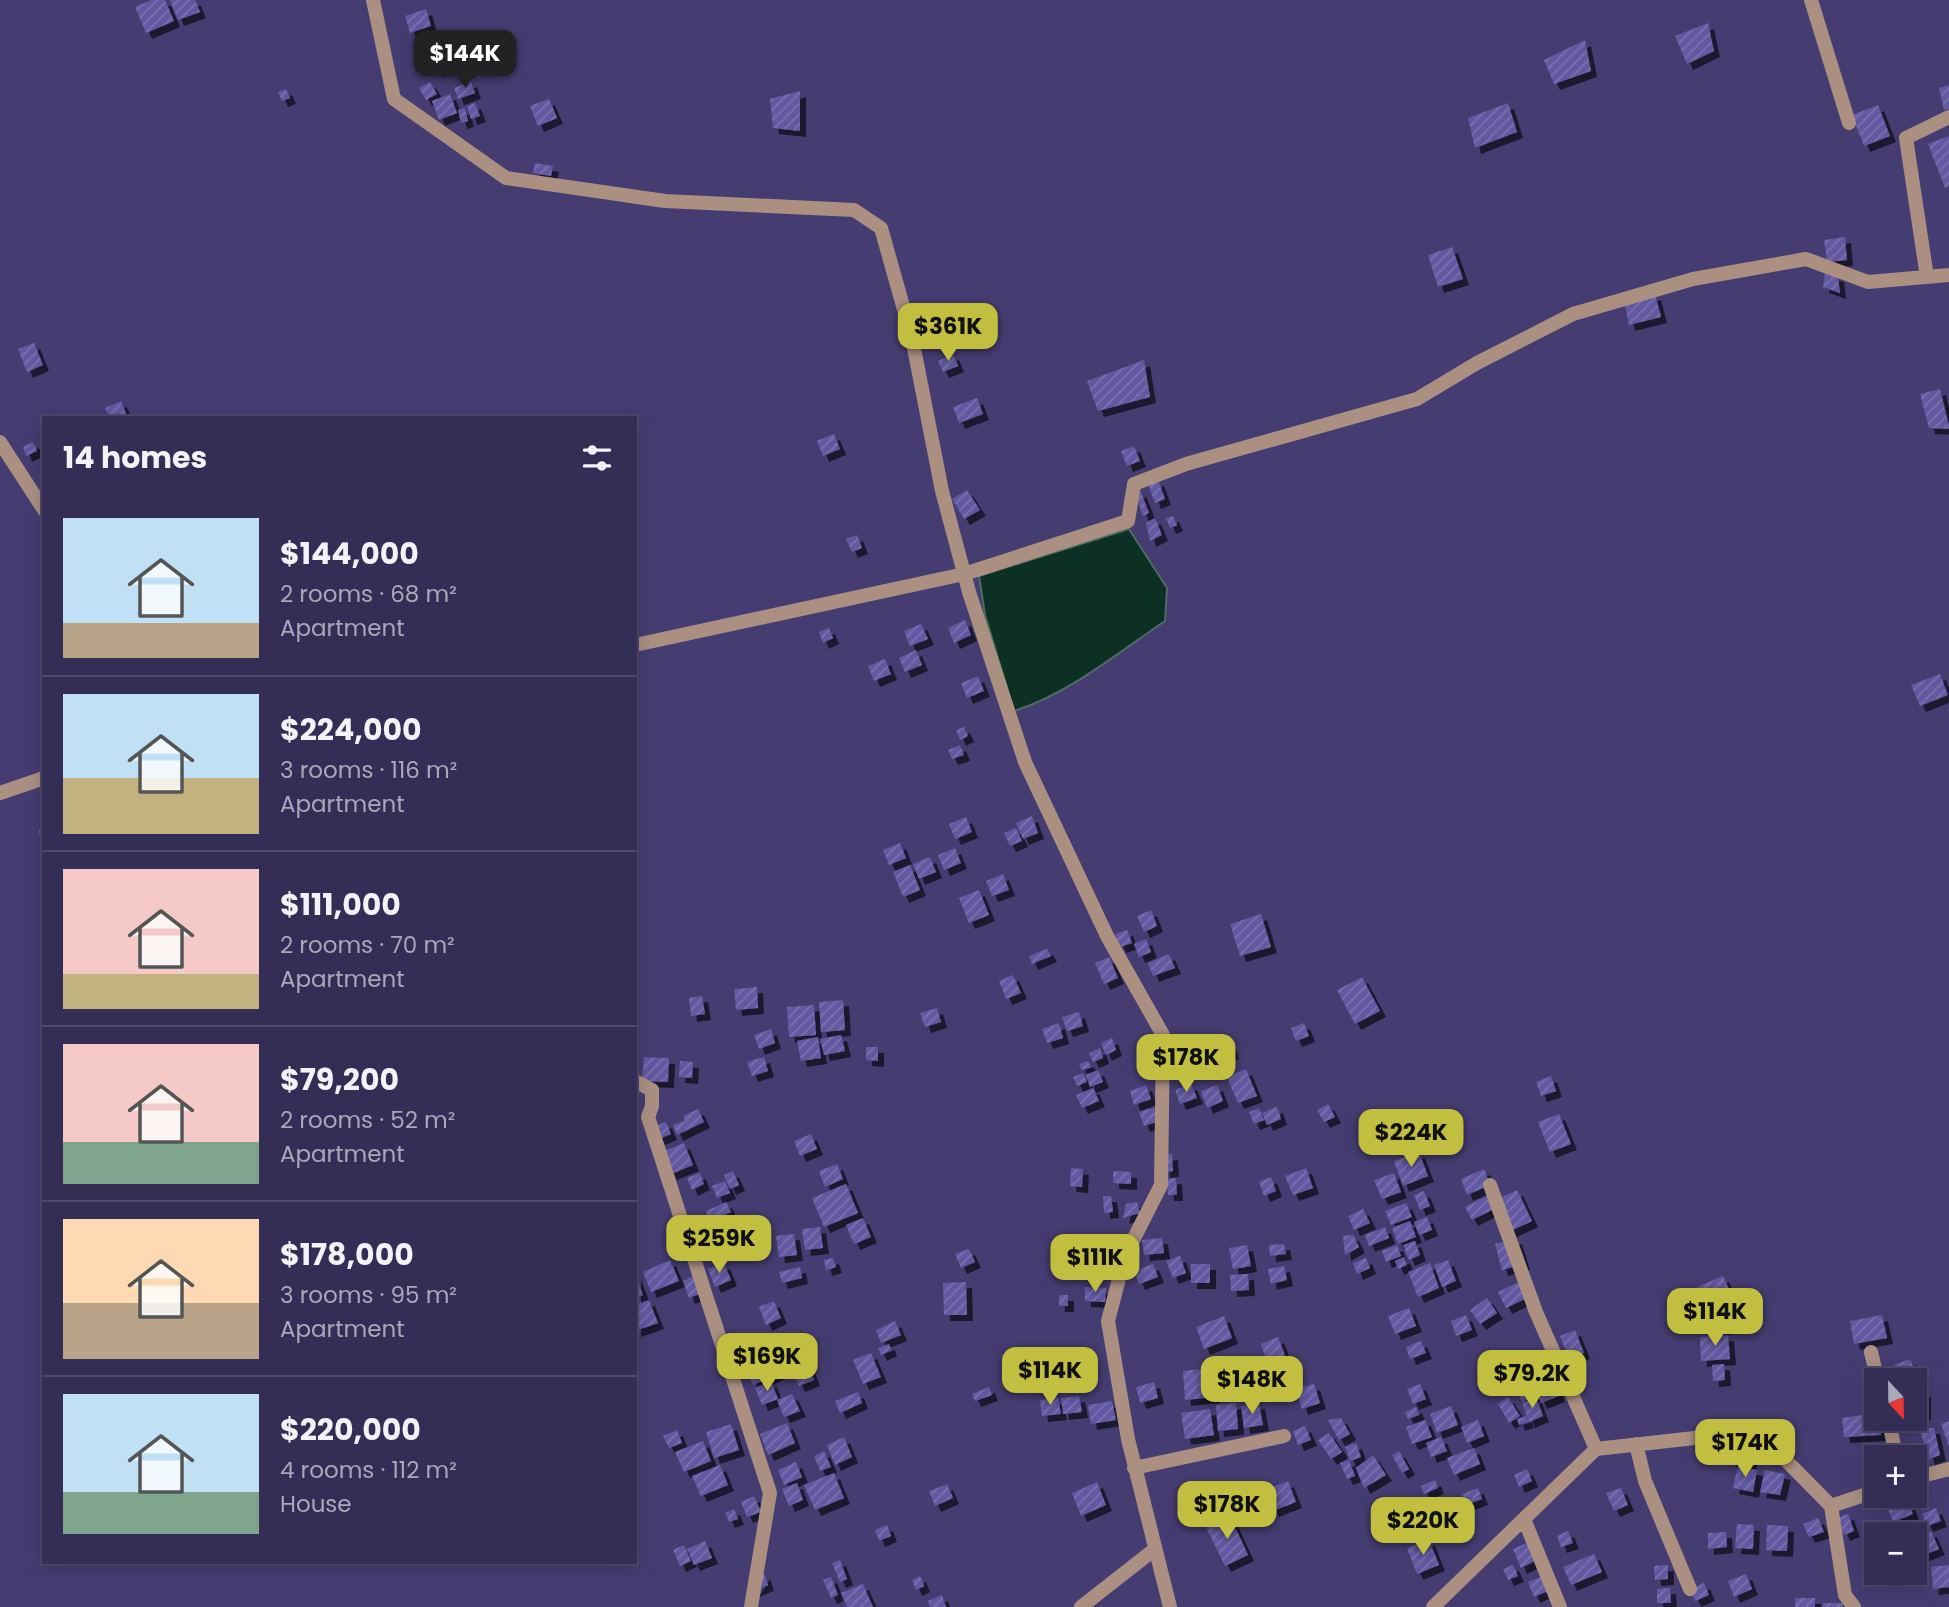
<!DOCTYPE html>
<meta charset="utf-8">
<style>
body{margin:0;font-family:Poppins,sans-serif;background:#3f3a60;color:#f1f3f6;height:100vh;display:flex;flex-direction:column;font-size:26px;white-space:nowrap}
*{box-sizing:border-box;margin:0}
p{font-size:23px;color:#a9a8b9}
.icon{flex:none;width:38px;height:38px;fill:none;stroke:currentColor;stroke-width:2;stroke-linecap:round;stroke-linejoin:round}
.map{position:relative;flex:1;overflow:hidden}
.sheet{position:absolute;left:42px;top:416px;width:595px;height:1148px;display:flex;flex-direction:column;background:#342e56;border-radius:0px;box-shadow:0 4px 18px #0003,0 0 0 2px #4e4a6c}
.sheet>*{flex:none}
.needle{width:46px;rotate:158deg}
.controls{position:absolute;left:1864px;top:1368px;display:grid;gap:14px}
.controls a{display:grid;place-items:center;width:63px;height:63px;border-radius:0px;background:#342e56;box-shadow:0 4px 18px #0003,0 0 0 2px #4e4a6c;font-size:35px}
.price{position:absolute;translate:-50% -60px;padding:0 16px;border-radius:14px;background:#c1be40;color:#111;font-size:23px;line-height:46px;filter:drop-shadow(0 2px 4px #0008)}
.price::after{content:'';position:absolute;left:50%;top:42px;width:21px;height:16px;margin-left:-10px;background:inherit;clip-path:polygon(0 0,100% 0,50% 100%)}
.price.selected{background:#222;color:#fff}
ul{padding:0;list-style:none}
li{display:flex;align-items:center;gap:21px;height:175px;padding:0 21px}
li+li{border-top:2px solid #4e4a6c}
li span{display:grid;place-items:center;flex:none;width:196px;height:140px;border-radius:0px;color:#555}
li>.icon{margin-inline-start:auto}
span .icon{width:84px;height:84px;fill:#fffc;stroke-width:1}
li b{font-size:30px}
h2{display:flex;justify-content:space-between;align-items:center;height:84px;padding:0 21px;font-size:30px}
.map>svg:first-child{display:block}
</style>
<div class="map">
<svg width="1949" height="1607" viewBox="0 0 1949 1607">
<defs>
<pattern id="building-hatch" width="6" height="6" patternUnits="userSpaceOnUse" patternTransform="scale(1.75)"><rect width="6" height="6" fill="#6359a2"/><path d="M-1 1l2-2M0 6l6-6M5 7l2-2" fill="none" stroke="#7a71b0"/></pattern>
<filter id="shadow"><feDropShadow dx="6" dy="6" stdDeviation="0" flood-color="#0009"/></filter>
</defs>
<rect width="100%" height="100%" fill="#453d72"/>
<path fill="#0d3025" stroke="#526a65" stroke-width="2" d="M1129 529 1167 588 1165 621C1119 652 1067 695 1014 711L985 615 979 576Z"/>
<path fill="url(#building-hatch)" filter="url(#shadow)" d="M151 0H165L174 21 146 33 135 7Z
M170 0H195L200 12 178 20Z
M426 9 431 26 410 33 405 16Z
M1708 23 1714 51 1687 64 1675 36Z
M464 34 469 48 455 52 450 39Z
M1585 40 1591 71 1554 84 1544 60Z
M446 44 452 67 437 71 431 48Z
M475 52 481 66 463 73 457 59Z
M471 81 475 93 458 99 454 88Z
M430 82 437 94 426 100 419 88Z
M1949 85V109L1944 110 1939 88Z
M286 89 290 98 282 101 278 92Z
M800 91V131L773 128 770 99Z
M450 94 457 113 439 120 432 101Z
M549 99 557 118 538 126 530 106Z
M475 103 480 116 471 119 467 106Z
M1508 103 1517 132 1475 148 1468 118Z
M1878 105 1890 136 1864 146 1852 115Z
M465 108 468 121 461 123 458 110Z
M1949 136V186L1945 188 1928 144Z
M535 163 553 166 551 176 533 173Z
M1845 237 1847 260 1827 262 1824 240Z
M1452 247 1463 279 1438 287 1428 255Z
M1825 273 1838 276 1840 293 1823 287Z
M1655 294 1661 317 1629 325 1624 301Z
M34 343 43 365 27 372 18 349Z
M953 354 958 366 943 372 938 361Z
M1144 360 1150 397 1098 411 1087 381Z
M1940 389 1949 426V429L1929 428 1920 394Z
M977 398 983 414 959 423 953 407Z
M121 401 127 416 110 418 105 408Z
M834 434 840 449 823 456 817 441Z
M33 442 37 451 26 456 23 447Z
M1134 446 1140 461 1127 466 1121 451Z
M1158 480 1165 499 1155 503 1148 484Z
M967 490 980 510 964 519 952 499Z
M1140 490 1149 513 1143 516 1136 496Z
M1173 516 1177 525 1170 528 1166 518Z
M1155 518 1162 535 1150 541 1146 523Z
M857 535 862 548 852 552 846 539Z
M965 620 971 635 954 643 948 628Z
M921 624 928 639 910 646 904 631Z
M829 628 833 638 823 643 819 632Z
M916 650 922 665 905 672 899 658Z
M885 659 891 674 874 681 868 666Z
M1940 674 1948 695 1920 706 1911 685Z
M978 676 984 691 967 698 961 683Z
M964 727 968 736 960 740 956 730Z
M960 745 964 755 952 759 948 750Z
M1032 816 1038 833 1023 839 1016 823Z
M966 817 972 832 955 839 949 824Z
M1016 828 1022 841 1010 846 1004 833Z
M44 829V850H42L39 830Z
M900 843 906 858 889 865 883 850Z
M955 848 961 863 944 870 938 855Z
M930 857 936 872 919 879 913 864Z
M910 865 920 890 903 897 893 872Z
M1003 874 1009 890 992 896 986 881Z
M979 890 989 915 969 923 959 898Z
M1151 910 1157 926 1144 932 1137 916Z
M1261 914 1271 947 1240 956 1230 924Z
M1127 930 1132 943 1120 947 1115 934Z
M1146 939 1151 952 1139 957 1134 944Z
M1047 949 1051 956 1032 964 1029 956Z
M1169 954 1175 968 1153 976 1148 963Z
M1109 957 1118 978 1104 984 1095 963Z
M1013 975 1021 993 1006 999 999 981Z
M1362 977 1380 1011 1355 1024 1337 990Z
M757 987 758 1008 736 1010 734 989Z
M702 996 705 1014 691 1016 689 998Z
M843 1000 845 1030 821 1032 819 1002Z
M814 1005 816 1035 789 1037 787 1007Z
M937 1008 941 1022 925 1027 920 1013Z
M1079 1012 1083 1026 1067 1031 1062 1017Z
M1059 1023 1063 1038 1047 1043 1042 1029Z
M1304 1023 1309 1036 1296 1041 1291 1028Z
M771 1029 775 1043 759 1049 754 1035Z
M841 1035 845 1051 824 1055 820 1039Z
M818 1037 821 1058 801 1061 797 1041Z
M1112 1038 1116 1050 1106 1055 1101 1043Z
M1229 1041 1233 1053 1225 1056 1221 1044Z
M866 1047H878V1061L866 1060Z
M1100 1048 1103 1058 1093 1062 1089 1053Z
M1223 1055 1227 1067 1216 1071 1211 1059Z
M644 1057 669 1058 668 1082 642 1081Z
M764 1057 768 1071 752 1076 747 1062Z
M680 1061 693 1062 692 1078 679 1077Z
M1088 1061 1091 1067 1082 1070 1079 1064Z
M1246 1069 1257 1096 1238 1103 1227 1077Z
M1098 1070 1103 1082 1090 1087 1086 1075Z
M1083 1073 1087 1082 1077 1086 1073 1077Z
M1551 1076 1556 1091 1541 1096 1536 1082Z
M1191 1084 1197 1098 1180 1104 1175 1090Z
M1146 1085 1151 1099 1134 1105 1130 1091Z
M1217 1085 1223 1101 1207 1108 1201 1091Z
M1093 1088 1099 1101 1082 1108 1076 1095Z
M1328 1104 1335 1117 1324 1122 1317 1110Z
M1156 1107 1160 1121 1144 1126 1139 1112Z
M1277 1107 1281 1119 1267 1125 1262 1113Z
M1259 1108 1264 1120 1254 1124 1249 1112Z
M698 1109 704 1122 677 1135 673 1125 685 1121 683 1116Z
M1559 1114 1571 1144 1550 1152 1538 1122Z
M666 1122 671 1134 659 1139 653 1127Z
M1415 1128 1420 1141 1404 1147 1399 1134Z
M811 1134 817 1149 800 1156 794 1141Z
M684 1143 693 1165 671 1174 662 1152Z
M1419 1152 1428 1176 1403 1186 1394 1161Z
M1172 1154 1173 1171 1164 1172 1163 1155Z
M837 1164 843 1179 825 1187 819 1171Z
M1071 1168 1083 1169 1082 1187 1070 1186Z
M1306 1168 1313 1188 1293 1195 1285 1176Z
M1484 1169 1490 1185 1467 1195 1461 1179Z
M733 1171 739 1185 730 1189 724 1175Z
M1113 1171 1131 1172V1184L1113 1183Z
M700 1173 704 1184 692 1190 687 1178Z
M1394 1173 1401 1192 1382 1199 1374 1180Z
M1271 1177 1276 1191 1264 1196 1259 1182Z
M1176 1178 1177 1195H1168L1167 1179Z
M725 1181 730 1193 717 1198 712 1186Z
M846 1184 858 1213 824 1227 812 1198Z
M1517 1190 1532 1221 1509 1232 1494 1201Z
M1424 1191 1430 1206 1420 1210 1414 1195Z
M1103 1196H1111L1113 1212 1104 1213Z
M1486 1196 1494 1209 1472 1220 1465 1207Z
M726 1202 731 1212 710 1221 706 1211Z
M1137 1202 1140 1213 1123 1218 1126 1204Z
M1406 1203 1412 1217 1391 1225 1385 1211Z
M1363 1209 1370 1223 1354 1230 1348 1216Z
M1427 1217 1432 1230 1419 1235 1414 1222Z
M863 1218 871 1237 854 1244 846 1225Z
M748 1219 752 1230 738 1236 733 1225Z
M1410 1221 1416 1237 1398 1244 1392 1228Z
M820 1227 823 1248 805 1250 802 1229Z
M1385 1227 1389 1238 1369 1246 1365 1235Z
M747 1234 752 1246 733 1254 728 1242Z
M794 1234 797 1255 779 1257 776 1236Z
M1353 1235 1359 1247 1345 1255 1343 1236Z
M1071 1237 1085 1240 1081 1255 1067 1251Z
M1162 1238 1164 1253 1144 1255 1142 1240Z
M1516 1238 1524 1264 1502 1270 1495 1244Z
M1415 1241 1420 1255 1409 1260 1403 1245Z
M1284 1244 1286 1254 1270 1256 1269 1245Z
M1247 1245 1251 1266 1233 1269 1229 1248Z
M1397 1245 1401 1256 1386 1262 1382 1251Z
M969 1249 975 1262 961 1268 955 1254Z
M1180 1256 1186 1273 1173 1278 1166 1261Z
M1404 1257 1407 1265 1398 1269 1395 1261Z
M833 1258 836 1267 826 1270 824 1260Z
M1366 1258 1370 1268 1357 1274 1353 1263Z
M670 1260 679 1281 651 1292 643 1272Z
M1448 1260 1456 1281 1442 1287 1434 1265Z
M724 1263 731 1280 715 1287 708 1269Z
M1430 1263 1439 1288 1418 1297 1408 1272Z
M1153 1264 1158 1277 1139 1284 1134 1271Z
M1191 1264H1210V1283H1191Z
M1284 1266 1287 1280 1271 1284 1268 1269Z
M800 1267 802 1278 782 1283 779 1272Z
M635 1274 643 1295 635 1298Z
M698 1274 705 1292 689 1298 683 1281Z
M1248 1274 1249 1290 1231 1291 1230 1275Z
M1723 1276 1733 1298 1707 1310 1697 1287Z
M966 1282 967 1315H944L943 1283Z
M1519 1282 1527 1298 1506 1308 1498 1292Z
M1085 1287 1106 1288 1105 1302 1085 1301Z
M1059 1295H1068V1306H1059Z
M1693 1295 1701 1315 1683 1323 1674 1303Z
M1487 1298 1497 1313 1480 1324 1470 1310Z
M649 1300 658 1323 635 1331V1305Z
M774 1301 781 1318 766 1325 759 1307Z
M1409 1308 1416 1326 1395 1334 1388 1316Z
M1466 1315 1472 1330 1456 1336 1451 1321Z
M1721 1315 1726 1328 1716 1332 1711 1319Z
M1882 1315 1887 1338 1854 1344 1850 1321Z
M1224 1316 1232 1338 1204 1349 1196 1327Z
M895 1321 901 1335 881 1343 876 1330Z
M1575 1330 1584 1353 1569 1359 1560 1336Z
M1728 1335 1730 1359 1701 1361 1700 1337Z
M799 1337 806 1354 791 1361 784 1343Z
M1278 1337 1286 1358 1268 1365 1261 1344Z
M1421 1341 1426 1353 1410 1359 1406 1347Z
M758 1343 762 1353 747 1359 742 1349Z
M889 1344 891 1350 881 1355 878 1348Z
M772 1353 780 1373 753 1385 744 1364Z
M871 1353 881 1377 863 1384 853 1360Z
M1910 1359 1920 1384 1914 1385V1381H1904L1894 1365Z
M1027 1361 1033 1374 1021 1379 1016 1365Z
M807 1362 814 1380 799 1386 791 1369Z
M1500 1364 1506 1380 1492 1385 1486 1369Z
M1724 1364 1725 1380 1713 1381 1712 1365Z
M1211 1368 1214 1397 1185 1400 1183 1371Z
M1521 1370 1527 1380 1515 1386 1510 1377Z
M1550 1372 1559 1396 1541 1403 1531 1379Z
M771 1381 778 1399 762 1405 755 1388Z
M1154 1382 1158 1398 1140 1403 1136 1387Z
M1314 1384 1320 1403 1302 1409 1296 1389Z
M1420 1384 1426 1399 1413 1404 1407 1389Z
M1529 1385 1535 1396 1522 1402 1517 1391Z
M989 1387 992 1395 975 1401 972 1394Z
M1914 1391H1925V1414L1914 1418Z
M858 1392 862 1403 840 1413 835 1401Z
M792 1394 800 1411 784 1417 777 1400Z
M1079 1396 1082 1412 1063 1414 1061 1398Z
M1508 1397 1520 1416 1509 1423 1498 1404Z
M1536 1397 1543 1416 1529 1422 1522 1403Z
M1058 1398 1061 1414 1042 1416 1040 1400Z
M1112 1401 1116 1420 1091 1424 1088 1405Z
M1236 1403 1238 1429 1218 1431 1216 1405Z
M1259 1403 1263 1425 1244 1428 1241 1406Z
M1451 1406 1458 1425 1437 1433 1430 1414Z
M1416 1407 1419 1415 1408 1419 1405 1412Z
M1210 1409 1214 1435 1185 1439 1181 1413Z
M1876 1413V1419H1881V1435L1844 1437 1842 1418Z
M1526 1416 1528 1422 1519 1425 1517 1419Z
M1341 1418 1350 1434 1339 1440 1328 1420Z
M1425 1420 1432 1437 1412 1444 1406 1427Z
M1478 1420 1484 1436 1467 1443 1461 1427Z
M1949 1421V1446L1941 1424Z
M787 1423 795 1443 768 1455 760 1434Z
M731 1424 739 1450 714 1458 706 1432Z
M1305 1426 1311 1440 1298 1445 1293 1431Z
M1919 1428H1934L1940 1455 1929 1459Z
M677 1430 682 1443 669 1448 663 1436Z
M1329 1433 1342 1452 1331 1459 1318 1440Z
M844 1437 852 1457 835 1465 827 1445Z
M1441 1437 1447 1451 1431 1457 1426 1443Z
M1734 1440 1754 1443 1750 1465 1730 1461Z
M703 1441 711 1461 684 1472 675 1452Z
M1356 1443 1361 1457 1350 1461 1345 1447Z
M1863 1444H1886V1458H1876V1476H1864Z
M1474 1448 1480 1464 1454 1475 1447 1458Z
M824 1451 831 1467 820 1471 814 1456Z
M1399 1451 1409 1469 1402 1473 1392 1455Z
M1373 1455 1386 1475 1364 1488 1356 1468Z
M1349 1460 1355 1476 1347 1479 1340 1463Z
M796 1462 802 1477 784 1485 778 1470Z
M720 1465 728 1485 701 1496 692 1476Z
M1738 1466 1757 1470 1753 1492 1733 1488Z
M1527 1469 1532 1481 1519 1487 1514 1475Z
M1765 1470 1785 1474 1780 1495 1760 1492Z
M834 1473 844 1498 815 1510 804 1485Z
M1435 1480 1438 1488 1424 1494 1421 1486Z
M1288 1481 1296 1502 1273 1511 1265 1490Z
M1097 1482 1106 1505 1081 1516 1072 1493Z
M797 1483 803 1500 789 1506 782 1489Z
M947 1484 953 1498 935 1506 929 1491Z
M1478 1488 1482 1499 1466 1505 1462 1494Z
M1621 1488 1628 1505 1614 1511 1606 1493Z
M754 1496 761 1512 747 1517 741 1502Z
M1896 1496H1906L1913 1514 1893 1522 1885 1501Z
M1936 1508 1941 1521 1927 1526 1922 1514Z
M734 1509 738 1519 729 1522 725 1513Z
M1848 1514 1854 1531 1844 1535 1837 1518Z
M1230 1516 1248 1555 1225 1566 1206 1527Z
M1818 1518 1824 1532 1809 1537 1803 1524Z
M1737 1524 1754 1525 1753 1549 1735 1548Z
M887 1525 891 1536 879 1541 875 1530Z
M1767 1525 1788 1526 1787 1551 1766 1550Z
M1568 1531 1573 1543 1561 1547 1557 1536Z
M1931 1531 1939 1549 1914 1559V1538Z
M1726 1532 1727 1547 1708 1549V1533Z
M1429 1540 1439 1565 1417 1574 1407 1548Z
M705 1541 712 1558 694 1565 687 1549Z
M1531 1541 1539 1559 1521 1568 1513 1549Z
M684 1545 691 1561 680 1566 673 1550Z
M1594 1554 1602 1572 1571 1585 1563 1567Z
M840 1560 847 1579 840 1582 832 1563Z
M1513 1565 1518 1576 1508 1580 1503 1569Z
M1668 1565V1579L1655 1580 1654 1566Z
M1949 1565V1587L1933 1589 1931 1567Z
M764 1573 768 1585 753 1591Z
M1746 1574 1752 1589 1734 1597 1728 1581Z
M920 1576 924 1586 916 1590 912 1580Z
M831 1577 838 1595 831 1598 823 1580Z
M1541 1577 1548 1591 1534 1597 1528 1582Z
M1704 1583 1709 1595 1695 1601 1690 1589Z
M863 1584 873 1607H847L841 1593Z
M1670 1588 1671 1603H1657V1589Z
M942 1595 946 1607H930L928 1601Z
M1795 1598H1815V1607H1795Z
M1823 1603H1843V1607H1823Z"/>
<g fill="none" stroke-linecap="round" stroke-linejoin="round">
<path stroke="#ab9082" stroke-width="14" d="M373 0 394 99 506 178 665 201 854 210 881 228 912 338 942 491 969 592 1025 762 1107 936 1163 1035 1161 1185 1125 1256 1108 1321 1128 1439 1170 1607
M1811 0 1849 123
M1927 277 1906 138 1949 117
M0 442 44 510
M635 645 964 574 1128 521 1134 484 1186 464 1417 399 1477 363 1573 314 1693 279 1806 259 1868 282 1949 275
M0 793 44 778
M635 1081 652 1090V1106L648 1117 770 1493 751 1607
M1490 1185 1536 1312 1596 1449
M1871 1352 1878 1381
M1888 1419 1897 1458
M1636 1444 1645 1481 1690 1589
M1134 1468 1284 1436
M1914 1478 1949 1469
M1831 1506 1845 1595 1854 1607
M1524 1519 1560 1607
M1081 1607 1155 1549
M1433 1607 1596 1449 1757 1431 1831 1506 1876 1491"/>
</g>
</svg>
<div class="controls">
<a><svg class="needle" viewBox="-14 -14 28 28"><path d="M0-13l5 13h-10z" fill="#e53935"/><path d="M0 13l5-13h-10z" fill="#a9a8b9"/></svg></a>
<a>+</a>
<a>−</a>
</div>
<b class="price selected" style="left:465px;top:90px">$144K</b>
<b class="price" style="left:948px;top:363px">$361K</b>
<b class="price" style="left:1186px;top:1094px">$178K</b>
<b class="price" style="left:1411px;top:1169px">$224K</b>
<b class="price" style="left:719px;top:1275px">$259K</b>
<b class="price" style="left:1095px;top:1294px">$111K</b>
<b class="price" style="left:1715px;top:1348px">$114K</b>
<b class="price" style="left:767px;top:1393px">$169K</b>
<b class="price" style="left:1050px;top:1407px">$114K</b>
<b class="price" style="left:1532px;top:1410px">$79.2K</b>
<b class="price" style="left:1252px;top:1416px">$148K</b>
<b class="price" style="left:1745px;top:1479px">$174K</b>
<b class="price" style="left:1227px;top:1541px">$178K</b>
<b class="price" style="left:1423px;top:1557px">$220K</b>
<section class="sheet">
<h2>14 homes<svg class="icon" aria-label="filters" viewBox="0 0 24 24"><path d="M4 7h16M4 17h16"/><circle cx="9" cy="7" r="2"/><circle cx="15" cy="17" r="2"/></svg></h2>
<ul>
<li><span style="background:linear-gradient(#bfe0f5 75%,#b9a48a 0)"><svg class="icon" aria-label="home" viewBox="0 0 24 24"><path d="M3 11l9-7 9 7M6 9v11h12V9"/></svg></span><div><b>$144,000</b><p>2 rooms · 68 m²</p><p>Apartment</p></div></li>
<li><span style="background:linear-gradient(#bfe0f5 60%,#c2b280 0)"><svg class="icon" aria-label="home" viewBox="0 0 24 24"><path d="M3 11l9-7 9 7M6 9v11h12V9"/></svg></span><div><b>$224,000</b><p>3 rooms · 116 m²</p><p>Apartment</p></div></li>
<li><span style="background:linear-gradient(#f6c9c9 75%,#c2b280 0)"><svg class="icon" aria-label="home" viewBox="0 0 24 24"><path d="M3 11l9-7 9 7M6 9v11h12V9"/></svg></span><div><b>$111,000</b><p>2 rooms · 70 m²</p><p>Apartment</p></div></li>
<li><span style="background:linear-gradient(#f6c9c9 70%,#7fa58c 0)"><svg class="icon" aria-label="home" viewBox="0 0 24 24"><path d="M3 11l9-7 9 7M6 9v11h12V9"/></svg></span><div><b>$79,200</b><p>2 rooms · 52 m²</p><p>Apartment</p></div></li>
<li><span style="background:linear-gradient(#ffd9b3 60%,#b9a48a 0)"><svg class="icon" aria-label="home" viewBox="0 0 24 24"><path d="M3 11l9-7 9 7M6 9v11h12V9"/></svg></span><div><b>$178,000</b><p>3 rooms · 95 m²</p><p>Apartment</p></div></li>
<li><span style="background:linear-gradient(#bfe0f5 70%,#7fa58c 0)"><svg class="icon" aria-label="home" viewBox="0 0 24 24"><path d="M3 11l9-7 9 7M6 9v11h12V9"/></svg></span><div><b>$220,000</b><p>4 rooms · 112 m²</p><p>House</p></div></li>
</ul>
</section>
</div>
